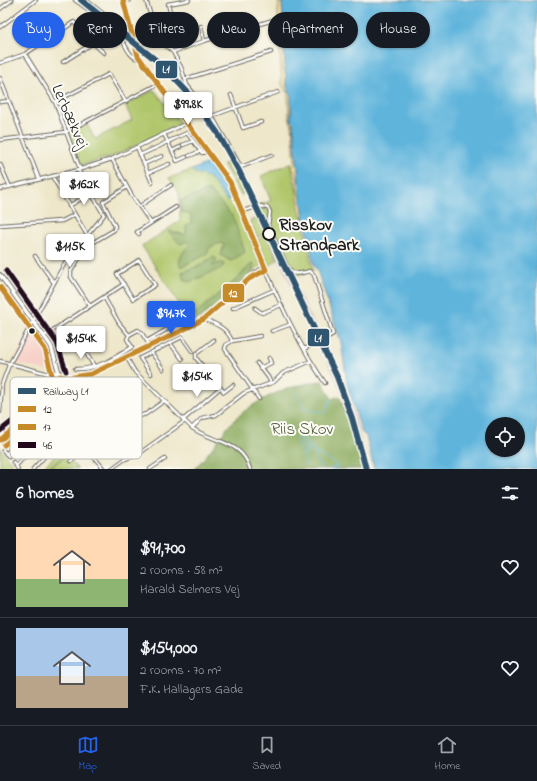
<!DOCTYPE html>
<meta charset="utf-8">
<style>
body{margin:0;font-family:"Indie Flower",sans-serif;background:#20242c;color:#f1f3f6;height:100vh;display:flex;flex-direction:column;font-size:15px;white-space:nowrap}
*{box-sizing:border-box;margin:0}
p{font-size:13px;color:#9ea1a6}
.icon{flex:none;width:22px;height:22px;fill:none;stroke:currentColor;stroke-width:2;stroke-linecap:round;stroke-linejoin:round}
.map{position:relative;height:469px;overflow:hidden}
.details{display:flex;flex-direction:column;background:#171b24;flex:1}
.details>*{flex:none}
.guide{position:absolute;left:12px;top:12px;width:513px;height:36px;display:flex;gap:8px}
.tools{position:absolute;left:485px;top:417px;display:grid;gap:8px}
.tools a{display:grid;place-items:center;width:40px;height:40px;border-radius:50%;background:#171b24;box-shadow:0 1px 3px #0004;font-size:20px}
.price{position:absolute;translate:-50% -34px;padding:0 9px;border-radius:4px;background:#fff;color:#222;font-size:13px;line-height:26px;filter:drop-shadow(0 1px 2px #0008)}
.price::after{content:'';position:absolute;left:50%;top:24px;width:12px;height:9px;margin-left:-6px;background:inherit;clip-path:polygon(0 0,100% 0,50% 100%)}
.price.on{background:#2563eb;color:#fff}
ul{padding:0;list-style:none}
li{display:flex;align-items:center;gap:12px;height:100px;padding:0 16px}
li+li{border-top:1px solid #363941}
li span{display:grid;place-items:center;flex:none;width:112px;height:80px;border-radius:0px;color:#555}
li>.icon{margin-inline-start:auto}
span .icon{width:48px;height:48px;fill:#fffc;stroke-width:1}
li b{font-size:17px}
h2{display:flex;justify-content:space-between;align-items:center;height:48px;padding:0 16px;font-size:17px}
.chip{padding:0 14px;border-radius:18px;background:#171b24;box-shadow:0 1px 3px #0004;font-size:14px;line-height:36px}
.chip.on{background:#2563eb;color:#fff}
.menu{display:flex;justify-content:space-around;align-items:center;height:56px;border-top:1px solid #363941;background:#171b24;font-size:11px;color:#9ea1a6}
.menu a{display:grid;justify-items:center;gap:2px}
.menu .on{color:#2563eb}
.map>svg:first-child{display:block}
</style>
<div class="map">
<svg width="537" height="469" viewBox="0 0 537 469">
<rect width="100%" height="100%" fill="#fdfcf7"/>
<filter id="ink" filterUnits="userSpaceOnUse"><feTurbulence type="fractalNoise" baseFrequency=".025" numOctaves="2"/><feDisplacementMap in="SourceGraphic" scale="8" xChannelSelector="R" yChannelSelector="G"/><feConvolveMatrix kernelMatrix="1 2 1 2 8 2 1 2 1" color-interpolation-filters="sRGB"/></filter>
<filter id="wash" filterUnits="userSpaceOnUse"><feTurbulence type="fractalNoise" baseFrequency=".012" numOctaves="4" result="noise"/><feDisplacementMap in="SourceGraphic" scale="16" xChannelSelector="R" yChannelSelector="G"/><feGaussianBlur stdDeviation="0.9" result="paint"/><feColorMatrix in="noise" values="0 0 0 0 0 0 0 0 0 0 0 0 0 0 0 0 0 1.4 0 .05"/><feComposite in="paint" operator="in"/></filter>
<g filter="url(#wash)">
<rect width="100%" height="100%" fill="#eee7ca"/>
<path fill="#f7d1c8" d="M34 329 50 351 53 365 47 371 13 362 29 333 31 334Z"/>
<path fill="#d2bfc0" d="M140 43 172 72 194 96 219 130 240 169 346 391 358 425 368 469H365L343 396 224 144 186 92 160 65 139 47Z"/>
<path fill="#b0c66b" stroke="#667144" d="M154 90 181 123 112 157 81 165 68 133 87 124 95 139 132 120 125 105Z
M231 159 246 192 241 195 223 164Z
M214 162 231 190 261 265 191 322 142 246 174 225 180 219 179 193 169 178Z
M291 163 313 271 291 277 257 205 271 201 261 176Z
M258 217 266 234 257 237 250 221Z
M267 235 278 259 268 267 257 240Z
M67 434 79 445 47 469H42L62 448 58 443Z
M0 448 16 469H0Z
M66 456 78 469H48Z"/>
<path fill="#8cab5f" stroke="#54643e" d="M209 190 233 217 245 252 231 261 220 255 224 245 221 243 210 247 207 254 181 267C176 258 186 250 190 243L188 241 180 244 168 231 186 235V226L192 222 190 214 181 212 180 201Z
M213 257 217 259 213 266 222 262 224 264 222 268 192 281 189 282 184 279 182 272 199 266Z
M254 263 252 274 201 318 174 330 192 320V316L237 279 251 264Z
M322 381 332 399 339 396 354 436 363 469H194C207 457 216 442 227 428 249 401 288 385 322 381Z"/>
<path fill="#eeda9e" stroke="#857b5d" d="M279 0H282L285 70 287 87 291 96V119L293 123 304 219C293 206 302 176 292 167L295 163 292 126 289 117 288 95 282 84 278 13Z"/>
<path fill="#5fb4db" stroke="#3e687c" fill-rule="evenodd" d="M282 0H537V469H374L366 436 362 433 347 384 341 342 317 270 314 266 301 200 293 123 291 120V96L287 87 285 70ZM492 424H518V450H492Z
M212 161 231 199 230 201H227L210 178 193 172 192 170Z"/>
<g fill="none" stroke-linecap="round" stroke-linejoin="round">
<path stroke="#5fb4db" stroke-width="1" d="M296 391 304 408 325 413 331 399
M296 441 298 438 306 441 315 452
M296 445 306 441
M298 449 308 444
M300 453 312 447
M305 455V466
M301 456 312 450
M322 469 314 456 315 452 333 462 340 469
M329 469 338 467"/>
</g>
</g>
<g filter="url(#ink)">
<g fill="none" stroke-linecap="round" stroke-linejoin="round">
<g stroke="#666359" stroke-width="4.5">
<path id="minor" d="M75 0C88 10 110 23 120 36 125 43 129 59 140 59
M86 0 115 23
M146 0 158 39 173 52 181 67 187 85 212 116 241 167 272 155
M123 1 130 0
M0 9 12 0
M223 17 228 33
M201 26 204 41
M0 27 36 0
M145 43 158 39
M180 49 168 4 189 0
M173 52 204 41 273 20
M25 54 55 102 80 169
M63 62 93 43
M0 63 25 54 74 22 82 33 104 53
M0 78 39 179
M185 79 271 52
M231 95 243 128 261 122
M0 102 9 101
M55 102 109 74 126 102
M212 116 278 92
M164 134 177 161 186 157
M178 137 187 133 193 141
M0 140 66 132 158 84
M163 144 176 138
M183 145 193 141 202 153 208 151
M137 147 152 183
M172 151 180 147
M140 155 162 145
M189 156 201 151
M112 159 132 196 151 223 137 232 139 234
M0 164 10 187
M144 164 162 156
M148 173 169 164
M52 176 87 235
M0 189 78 170 112 159 187 123
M69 206 91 193
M140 206 171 185
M243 211 260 206 268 208 270 212 268 225 289 270C295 276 302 273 310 271L314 275 333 334 323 340
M151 223 176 207
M0 225 62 221 74 215
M35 256 54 283
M139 260 155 285 133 299 117 274Z
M266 270C282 309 301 348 325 383
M104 297 119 323 129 335 138 330 141 332 150 346
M90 306 71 277V271L87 246 114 230 115 226 103 202 127 187
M233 308 274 290
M255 308 262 313 281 305
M204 319C216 324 227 328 232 341L226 345 225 349 259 399
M272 331 289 325 290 323
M44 336 124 284
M214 340 196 354V358L224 392 233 385
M147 341 188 317
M232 341 260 336
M170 343 182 359
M304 349 316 343
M151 352 163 369
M127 358 135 372 192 428C213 443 242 440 250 469
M0 361 53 375
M257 363 268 377 271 383
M94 366 86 353 85 347 99 338
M260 368 271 363 269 358
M75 369C96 370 115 358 132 347L127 339 129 335
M151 374 140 358 182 337 192 351
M45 404 61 426 87 449 104 469
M0 412 2 384 9 365 66 261 104 215 78 170
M183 420 220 388
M19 425 27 431 59 442
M192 428 202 418 216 415 244 393 274 382 283 373 311 361
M28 432 30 426 33 423
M35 434 51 417
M72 436 141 378
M51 439 60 429
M3 450 9 457
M89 451 126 420 146 414 164 401
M6 454 27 431
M71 461 87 449
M13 462 18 469
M16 466 43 437
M33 469 58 442
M111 469 125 459 137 455 185 421
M150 469 165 459"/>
</g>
<g stroke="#666359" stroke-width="5.5">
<path id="tertiary" d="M123 0 131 34 138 56 230 182 266 270 249 279
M254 274 265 267
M0 275 51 346 59 373
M53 376a4 4 0 1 1 8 0a4 4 0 1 1-8 0Z
M59 379 96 372 196 324 250 278
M0 440 45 404 58 380"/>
</g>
<use href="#minor" stroke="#fff" stroke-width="2.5"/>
<use href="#tertiary" stroke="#fff" stroke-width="3.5"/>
<g stroke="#fdfcf7" stroke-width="8">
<path id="bus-1" d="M60 376 68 378 91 374 181 331 204 319 249 279 266 270 230 182 138 56 123 0
M0 440 45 404 58 380"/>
</g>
<g stroke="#fdfcf7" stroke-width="8">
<path id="bus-2" d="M0 287 45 349 52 375
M4 445 50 409 64 383"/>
</g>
<g stroke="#fdfcf7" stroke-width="8">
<path id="bus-3" d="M6 271 57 343 66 371
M0 431 40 399 52 377"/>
</g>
<use href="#bus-1" stroke="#c68a29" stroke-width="5"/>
<use href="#bus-2" stroke="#c68a29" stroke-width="5"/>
<use href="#bus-3" stroke="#22071b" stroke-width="5"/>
<g stroke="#fdfcf7" stroke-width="9">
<path id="rail-1" d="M81 0 162 65 192 97 217 132 239 171 337 377 352 418 366 469"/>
</g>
<use href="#rail-1" stroke="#30556e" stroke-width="6"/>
</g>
</g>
<circle fill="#fdfcf7" stroke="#1c1c1c" stroke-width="2" cx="269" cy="234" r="6"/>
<circle fill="#1c1c1c" stroke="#fdfcf7" stroke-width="1.5" cx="32" cy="331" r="3.5"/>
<g text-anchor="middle" stroke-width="4" stroke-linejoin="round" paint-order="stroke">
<g font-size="17" fill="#1c1c1c" stroke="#fdfcf7">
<text transform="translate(71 116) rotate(66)" y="6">Lerbækvej</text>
</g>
<g font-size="17" font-weight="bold" fill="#1c1c1c" stroke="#fdfcf7" text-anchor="start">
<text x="279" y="230">Risskov<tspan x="279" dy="20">Strandpark</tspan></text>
</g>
<g font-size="17" fill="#57603c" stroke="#fdfcf7">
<text x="302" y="434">Riis Skov</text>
</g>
</g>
<rect x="10" y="377" width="132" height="82" rx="6" fill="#fdfcf7" stroke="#bab9b5" stroke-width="1"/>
<rect x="18" y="388" width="18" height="6" fill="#30556e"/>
<rect x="18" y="406" width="18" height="6" fill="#c68a29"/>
<rect x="18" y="424" width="18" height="6" fill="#c68a29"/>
<rect x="18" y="442" width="18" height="6" fill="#22071b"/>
<g font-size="11" fill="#1c1c1c">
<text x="43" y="395">Railway L1</text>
<text x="43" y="413">12</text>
<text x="43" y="431">17</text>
<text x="43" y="449">46</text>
</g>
<g stroke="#fdfcf7" stroke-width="1.5">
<rect x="155" y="60" width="23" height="19" rx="4" fill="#30556e"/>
<rect x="222" y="283" width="23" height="20" rx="4" fill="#c68a29"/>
<rect x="307" y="328" width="23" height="19" rx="4" fill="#30556e"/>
</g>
<g font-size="11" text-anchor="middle" font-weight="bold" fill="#fff">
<text x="166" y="73">L1</text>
<text x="233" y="297">12</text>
<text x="318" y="342">L1</text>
</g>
</svg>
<div class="tools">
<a><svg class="icon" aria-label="locate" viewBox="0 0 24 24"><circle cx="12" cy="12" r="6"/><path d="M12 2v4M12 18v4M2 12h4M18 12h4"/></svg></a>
</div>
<b class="price" style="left:188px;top:126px">$99.8K</b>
<b class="price" style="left:84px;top:206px">$162K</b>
<b class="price" style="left:70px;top:268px">$115K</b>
<b class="price on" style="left:171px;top:335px">$91.7K</b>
<b class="price" style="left:81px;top:360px">$154K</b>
<b class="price" style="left:197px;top:398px">$154K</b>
<div class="guide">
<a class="chip on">Buy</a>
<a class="chip">Rent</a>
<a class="chip">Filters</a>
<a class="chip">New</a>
<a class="chip">Apartment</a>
<a class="chip">House</a>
</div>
</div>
<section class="details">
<h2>6 homes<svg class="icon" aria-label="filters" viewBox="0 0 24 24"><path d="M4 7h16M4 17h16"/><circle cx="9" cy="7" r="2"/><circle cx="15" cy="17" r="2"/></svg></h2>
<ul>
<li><span style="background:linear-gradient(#ffd9b3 65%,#8fb573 0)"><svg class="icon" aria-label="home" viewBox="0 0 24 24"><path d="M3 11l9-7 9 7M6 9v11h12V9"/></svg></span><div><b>$91,700</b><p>2 rooms · 58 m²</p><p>Harald Selmers Vej</p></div><svg class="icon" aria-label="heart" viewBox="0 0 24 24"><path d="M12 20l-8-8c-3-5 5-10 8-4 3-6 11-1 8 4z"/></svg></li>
<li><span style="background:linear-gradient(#a9c7e8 60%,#b9a48a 0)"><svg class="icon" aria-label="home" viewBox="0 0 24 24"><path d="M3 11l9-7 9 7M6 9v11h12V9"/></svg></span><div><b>$154,000</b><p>2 rooms · 70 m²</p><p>F.K. Hallagers Gade</p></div><svg class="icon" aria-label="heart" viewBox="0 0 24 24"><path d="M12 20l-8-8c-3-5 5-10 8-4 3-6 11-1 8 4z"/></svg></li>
</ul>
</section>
<nav class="menu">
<a class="on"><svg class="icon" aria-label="map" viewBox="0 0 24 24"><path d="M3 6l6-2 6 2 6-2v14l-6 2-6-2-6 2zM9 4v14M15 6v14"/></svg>Map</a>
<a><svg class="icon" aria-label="saved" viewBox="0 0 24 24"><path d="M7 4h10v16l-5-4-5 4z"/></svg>Saved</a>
<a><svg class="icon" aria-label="home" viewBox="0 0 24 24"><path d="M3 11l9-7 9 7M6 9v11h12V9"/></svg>Home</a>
</nav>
